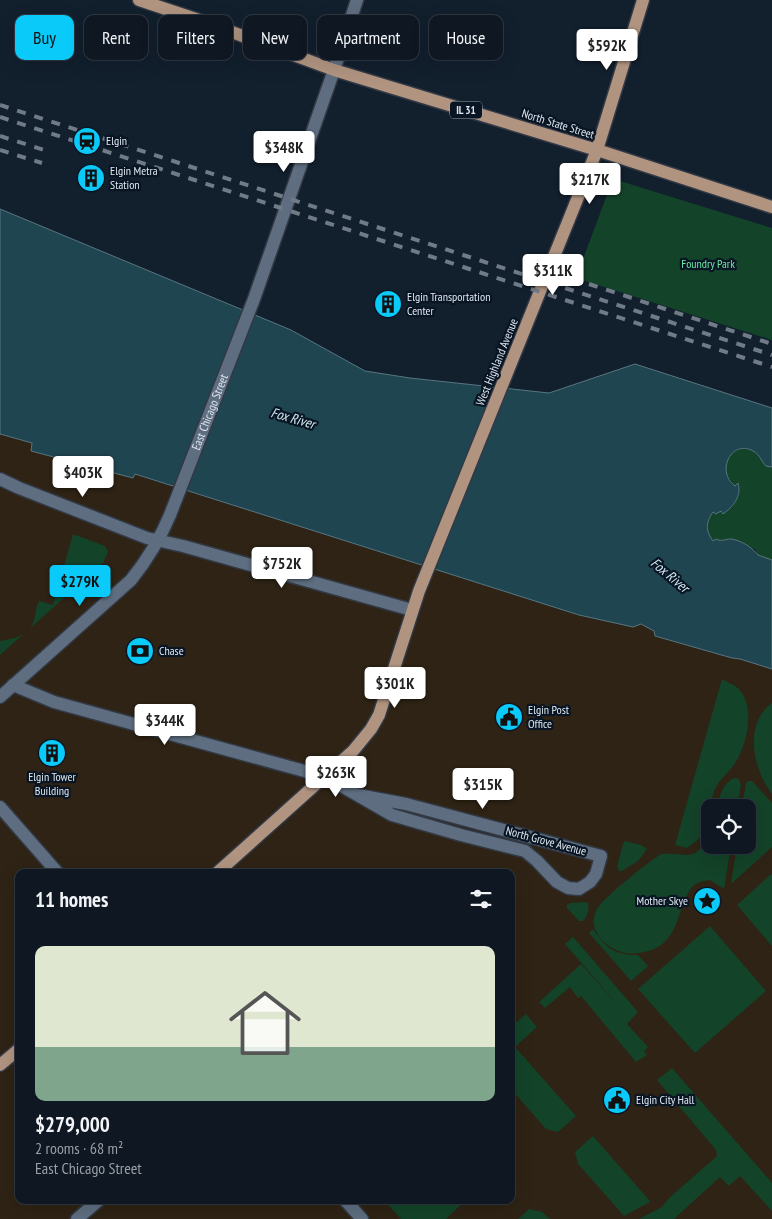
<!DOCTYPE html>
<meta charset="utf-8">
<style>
body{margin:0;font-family:"PT Sans Narrow",sans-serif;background:#1c242f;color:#f1f3f6;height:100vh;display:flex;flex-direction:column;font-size:19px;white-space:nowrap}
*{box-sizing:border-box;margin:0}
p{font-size:16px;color:#9b9fa5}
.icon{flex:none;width:28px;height:28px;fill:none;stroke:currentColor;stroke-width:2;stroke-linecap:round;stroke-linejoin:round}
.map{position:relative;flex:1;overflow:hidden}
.drawer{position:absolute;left:15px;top:869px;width:500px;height:335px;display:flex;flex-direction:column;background:#0e1722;border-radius:10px;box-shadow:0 5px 20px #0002,0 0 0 1px #2e3640}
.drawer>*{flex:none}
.guide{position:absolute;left:15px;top:15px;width:500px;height:45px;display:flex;gap:10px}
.tools{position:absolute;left:701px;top:799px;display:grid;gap:10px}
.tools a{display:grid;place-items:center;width:55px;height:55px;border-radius:10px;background:#0e1722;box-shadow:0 5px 20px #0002,0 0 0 1px #2e3640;font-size:25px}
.price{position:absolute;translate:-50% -42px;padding:0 11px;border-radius:5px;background:#fff;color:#222;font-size:16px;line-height:32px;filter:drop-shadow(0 1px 2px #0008)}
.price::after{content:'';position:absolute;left:50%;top:30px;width:15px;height:11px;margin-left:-8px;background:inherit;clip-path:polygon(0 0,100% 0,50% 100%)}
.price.current{background:#0acafa;color:#111}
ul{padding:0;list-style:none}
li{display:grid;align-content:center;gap:10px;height:265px;padding:0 20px}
li span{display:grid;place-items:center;height:155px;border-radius:10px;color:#555}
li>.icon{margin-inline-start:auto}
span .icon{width:90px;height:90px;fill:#fffc;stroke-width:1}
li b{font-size:21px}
h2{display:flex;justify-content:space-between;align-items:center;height:60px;padding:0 20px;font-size:21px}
.tag{padding:0 18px;border-radius:10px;background:#0e1722;box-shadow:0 5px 20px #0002,0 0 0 1px #2e3640;font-size:18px;line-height:45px}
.tag.current{background:#0acafa;color:#111}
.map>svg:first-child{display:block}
</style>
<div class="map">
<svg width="772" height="1219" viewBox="0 0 772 1219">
<rect width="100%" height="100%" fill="#121f2d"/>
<path fill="#2e2314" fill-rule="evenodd" d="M0 434 32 443V451L133 478 134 474 579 615 633 627 641 624 654 631 655 636 732 658 740 659 772 669V1219H0ZM710 808H748V845H710ZM19 872H511V1200H19Z"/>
<path fill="#134329" d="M620 181 772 228V340L576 278 611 184 618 186Z
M740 449C761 447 757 464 772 467V560L758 555 755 549 731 539 713 542C705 530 706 522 714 511L732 507C737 500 741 492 738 484L735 486 727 476 725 466 730 455Z
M73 534 105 546 108 552 103 563 0 655V641C12 639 25 637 32 625 36 618 35 608 39 601L53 605Z
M722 679C727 682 735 685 739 689 756 708 747 746 734 765 728 773 719 780 715 789 705 815 714 831 687 848L675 845Z
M772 703V794C753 769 743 724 772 703Z
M734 778 739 779 741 785 737 807H717C720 796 722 784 734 778Z
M748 781H752L772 803V847L731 884 737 845H748V808L742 807 746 783Z
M710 836V845H731L724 889 710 880C703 881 697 882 692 887 677 906 681 938 652 950 642 953 631 955 622 952 604 947 586 928 597 909 603 898 648 862 661 854 688 852 692 864 710 836Z
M625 841 641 845 647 849 638 861 622 871H619L617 867 623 844Z
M771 874 772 875V946L737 905Z
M587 902C591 906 587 917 583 921H579L567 908V905L570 903Z
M710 926 766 991 695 1053 638 989Z
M593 929C606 948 614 955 638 955L648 966 631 981 589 933Z
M573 937 638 1012 627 1024 648 1047 644 1051 647 1055 636 1062 581 996 578 998 570 987 545 1008 539 1002 581 964 623 1011 565 944Z
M526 1014 537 1027 515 1047 576 1116 558 1132 546 1129 511 1089V1027Z
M672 1068 772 1183V1211L740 1176 729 1186 720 1177 674 1219H639L662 1207 669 1198 717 1156 716 1150 657 1080Z
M593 1136 649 1200 650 1202 624 1216 578 1164 575 1152Z
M384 1200H466L446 1219H401Z
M529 1209 542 1212 550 1219H518Z"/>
<path fill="#1f4551" stroke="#587681" d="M0 209 291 330 365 371 410 378 549 393 635 364 772 408V467L766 466C761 461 760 455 753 451 732 439 715 471 735 486L738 483C742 496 733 507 723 514L721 511 716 514 713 512C706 522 705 530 713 541L716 539C722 542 725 539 731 539 741 540 753 548 758 555L772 560V669L740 659 732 658 655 636 654 631 641 624 633 627 579 615 135 474 133 478 31 451 32 443 0 434Z"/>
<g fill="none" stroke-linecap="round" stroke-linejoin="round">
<g stroke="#323945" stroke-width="15">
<g id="minor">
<path d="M0 479 19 488 147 538 183 546 412 610"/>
<path d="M13 685 54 702 326 777 392 815 461 835 525 851 537 861 557 882 568 888 579 889 590 882 596 874 601 856 406 804 358 795"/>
<path id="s1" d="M0 697 131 580C147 560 160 539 170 515L254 299 334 70 357 0"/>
<path d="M0 807 57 872"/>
<path d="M345 1200 362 1219"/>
<path d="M77 1219 99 1200"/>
</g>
</g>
<g stroke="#323945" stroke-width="15">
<path id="major" d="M139 0 205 22 334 70 597 150 772 207
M218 872 353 751 371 729 379 715 419 591 597 150 643 0
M0 1065 19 1049"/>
</g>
<use href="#minor" stroke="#5e6e80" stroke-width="12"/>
<use href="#major" stroke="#b09480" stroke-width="12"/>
<path stroke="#707b87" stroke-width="4" stroke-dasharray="9 9" stroke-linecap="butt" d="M0 105 772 355
M0 117 772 367
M0 136 44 150
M0 150 42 163
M589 284 772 344"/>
</g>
<defs>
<g id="station-disc" transform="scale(1.4375)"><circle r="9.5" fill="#0acafa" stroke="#091523"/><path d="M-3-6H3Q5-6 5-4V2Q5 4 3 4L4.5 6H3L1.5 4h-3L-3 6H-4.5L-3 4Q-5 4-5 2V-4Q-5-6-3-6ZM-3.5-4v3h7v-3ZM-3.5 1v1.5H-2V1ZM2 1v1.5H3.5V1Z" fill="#111"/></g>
<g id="building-disc" transform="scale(1.4375)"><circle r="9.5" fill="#0acafa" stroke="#091523"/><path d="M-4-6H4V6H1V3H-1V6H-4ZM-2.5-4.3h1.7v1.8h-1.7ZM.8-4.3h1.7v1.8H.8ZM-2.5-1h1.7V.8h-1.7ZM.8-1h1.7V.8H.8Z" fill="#111"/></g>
<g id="bank-disc" transform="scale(1.4375)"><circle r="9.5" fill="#0acafa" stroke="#091523"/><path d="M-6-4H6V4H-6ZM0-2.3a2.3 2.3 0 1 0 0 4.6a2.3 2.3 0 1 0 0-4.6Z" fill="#111"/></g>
<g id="civic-disc" transform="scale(1.4375)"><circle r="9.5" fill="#0acafa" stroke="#091523"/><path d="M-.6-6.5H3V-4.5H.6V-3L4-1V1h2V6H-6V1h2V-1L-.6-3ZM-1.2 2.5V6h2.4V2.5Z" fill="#111"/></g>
<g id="sight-disc" transform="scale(1.4375)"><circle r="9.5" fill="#0acafa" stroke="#091523"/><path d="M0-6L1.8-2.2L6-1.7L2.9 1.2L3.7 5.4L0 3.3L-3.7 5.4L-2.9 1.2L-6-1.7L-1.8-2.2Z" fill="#111"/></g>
</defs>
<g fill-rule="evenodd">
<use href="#station-disc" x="87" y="141"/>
<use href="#building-disc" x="91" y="178"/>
<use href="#building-disc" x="388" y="304"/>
<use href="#bank-disc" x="140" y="651"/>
<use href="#civic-disc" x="509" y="717"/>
<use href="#building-disc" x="52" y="753"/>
<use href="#sight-disc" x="707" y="901"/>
<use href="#civic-disc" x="617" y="1100"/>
</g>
<g text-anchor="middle" stroke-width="4.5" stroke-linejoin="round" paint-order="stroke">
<rect fill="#091523" stroke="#9ea8b3" stroke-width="1" x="450" y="101.5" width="32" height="17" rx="4"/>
<g font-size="11" font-weight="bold" fill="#dee7f1">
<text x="466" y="114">IL 31</text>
</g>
<g font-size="12" fill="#dee7f1" stroke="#091523">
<text transform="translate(558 124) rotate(17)" y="4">North State Street</text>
<text transform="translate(497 362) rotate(-68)" y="4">West Highland Avenue</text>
<text dy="4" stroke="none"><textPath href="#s1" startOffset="362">East Chicago Street</textPath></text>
<text transform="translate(546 841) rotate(15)" y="4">North Grove Avenue</text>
</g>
<g font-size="12" fill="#dee7f1" stroke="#091523" text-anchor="start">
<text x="106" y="145">Elgin</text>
<text x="110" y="175">Elgin Metra<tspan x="110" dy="14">Station</tspan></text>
<text x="407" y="301">Elgin Transportation<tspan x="407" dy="14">Center</tspan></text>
<text x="159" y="655">Chase</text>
<text x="528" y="714">Elgin Post<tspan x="528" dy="14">Office</tspan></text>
<text x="52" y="781" text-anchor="middle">Elgin Tower<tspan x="52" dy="14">Building</tspan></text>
<text x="688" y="905" text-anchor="end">Mother Skye</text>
<text x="636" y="1104">Elgin City Hall</text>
</g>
<g font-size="12" fill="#6ce9a2" stroke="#091523">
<text x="708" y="268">Foundry Park</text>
</g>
<g font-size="14" font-style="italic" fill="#d0e9f3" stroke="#091523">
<text transform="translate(293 418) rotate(16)" y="5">Fox River</text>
<text transform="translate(670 575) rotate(40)" y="5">Fox River</text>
</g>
</g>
</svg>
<div class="tools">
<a><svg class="icon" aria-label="locate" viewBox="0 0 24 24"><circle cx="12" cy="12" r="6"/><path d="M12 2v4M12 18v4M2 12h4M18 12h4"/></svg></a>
</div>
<b class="price" style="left:607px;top:71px">$592K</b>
<b class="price" style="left:284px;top:173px">$348K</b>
<b class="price" style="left:590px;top:205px">$217K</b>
<b class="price" style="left:553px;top:296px">$311K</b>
<b class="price" style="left:83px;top:498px">$403K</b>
<b class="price" style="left:282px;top:589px">$752K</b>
<b class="price current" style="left:80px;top:607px">$279K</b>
<b class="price" style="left:395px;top:709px">$301K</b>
<b class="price" style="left:165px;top:746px">$344K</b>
<b class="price" style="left:336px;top:798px">$263K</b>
<b class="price" style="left:483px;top:810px">$315K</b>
<div class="guide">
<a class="tag current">Buy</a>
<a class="tag">Rent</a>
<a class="tag">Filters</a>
<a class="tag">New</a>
<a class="tag">Apartment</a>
<a class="tag">House</a>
</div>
<section class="drawer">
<h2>11 homes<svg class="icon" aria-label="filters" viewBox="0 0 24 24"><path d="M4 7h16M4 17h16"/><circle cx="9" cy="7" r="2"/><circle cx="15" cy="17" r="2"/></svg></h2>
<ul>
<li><span style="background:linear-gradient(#dfe7d0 65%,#7fa58c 0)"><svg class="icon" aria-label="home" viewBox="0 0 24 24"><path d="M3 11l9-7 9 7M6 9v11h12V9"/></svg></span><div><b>$279,000</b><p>2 rooms · 68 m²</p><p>East Chicago Street</p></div></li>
</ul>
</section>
</div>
